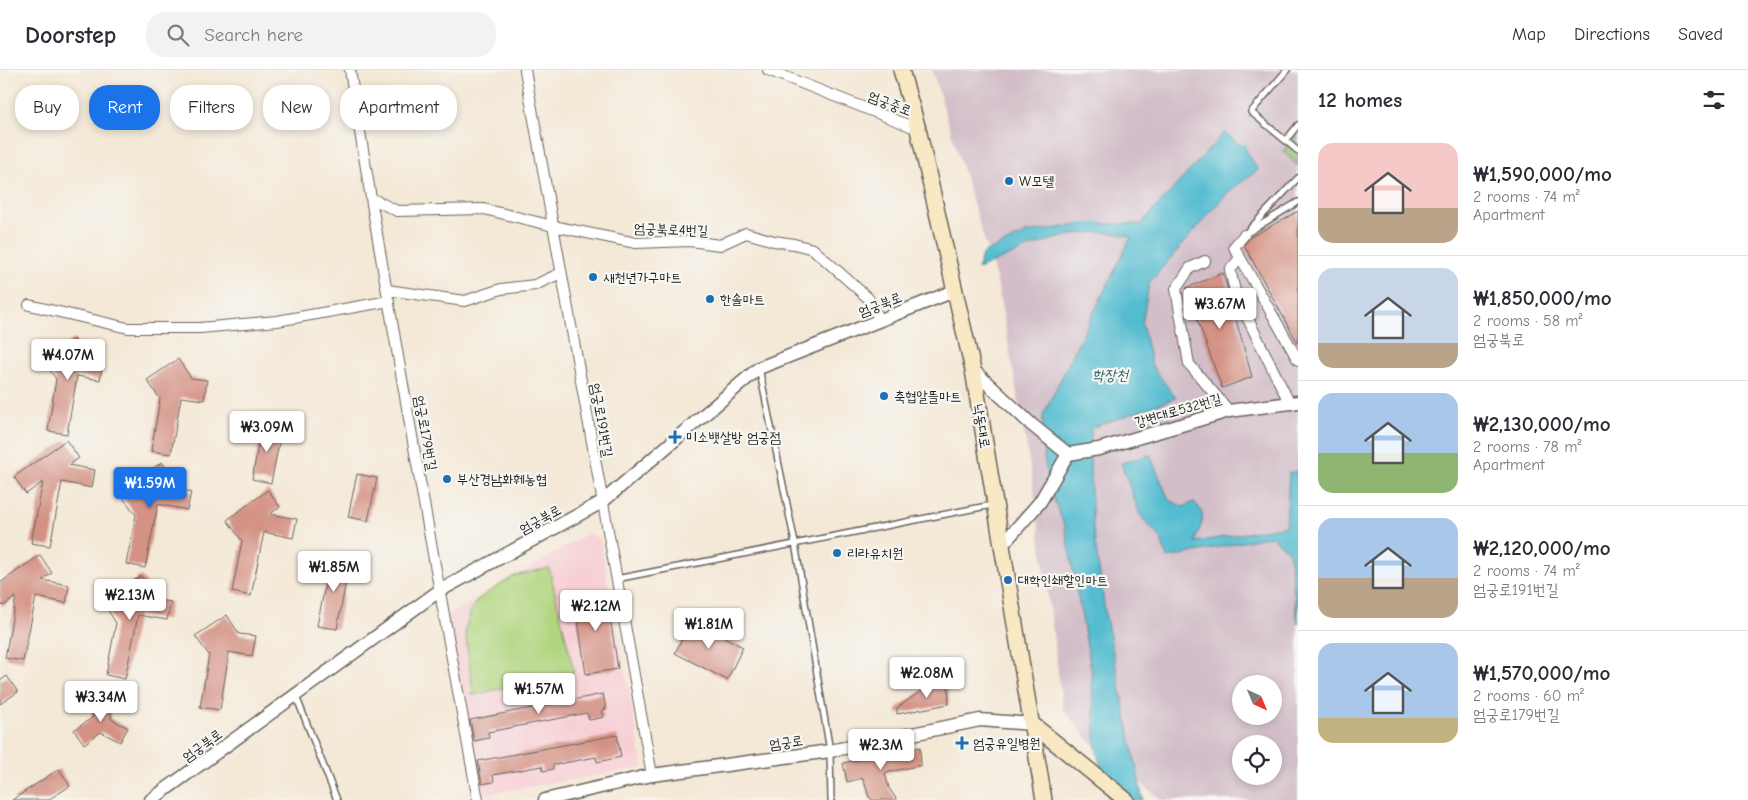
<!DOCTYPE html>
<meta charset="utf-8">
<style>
body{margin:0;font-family:"Comic Neue","Poor Story",sans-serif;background:#f2f2f3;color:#2b2b33;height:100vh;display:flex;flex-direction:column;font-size:19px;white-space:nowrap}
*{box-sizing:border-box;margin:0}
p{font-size:16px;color:#7c7c81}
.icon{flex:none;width:28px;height:28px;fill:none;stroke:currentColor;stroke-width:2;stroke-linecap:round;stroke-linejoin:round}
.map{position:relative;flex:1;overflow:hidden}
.sheet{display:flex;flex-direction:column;background:#fff;width:450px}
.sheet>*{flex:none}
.top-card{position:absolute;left:15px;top:15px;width:475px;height:45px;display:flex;gap:10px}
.needle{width:32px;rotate:136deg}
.buttons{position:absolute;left:1232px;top:605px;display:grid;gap:10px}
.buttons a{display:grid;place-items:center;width:50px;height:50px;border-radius:50%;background:#fff;box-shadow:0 2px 8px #0003;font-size:25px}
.price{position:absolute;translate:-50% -42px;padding:0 11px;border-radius:5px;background:#fff;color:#222;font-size:16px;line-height:32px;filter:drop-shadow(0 1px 2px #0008)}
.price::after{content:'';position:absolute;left:50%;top:30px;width:15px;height:11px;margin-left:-8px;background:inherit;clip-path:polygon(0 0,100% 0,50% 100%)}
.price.active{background:#1a73e8;color:#fff}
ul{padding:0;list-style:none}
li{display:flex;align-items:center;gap:15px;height:125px;padding:0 20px}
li+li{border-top:1px solid #e1e1e2}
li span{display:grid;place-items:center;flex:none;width:140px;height:100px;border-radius:15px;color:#555}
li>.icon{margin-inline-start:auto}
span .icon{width:60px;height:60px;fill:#fffc;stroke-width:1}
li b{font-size:21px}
h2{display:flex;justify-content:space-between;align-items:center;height:60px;padding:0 20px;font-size:21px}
.pill{padding:0 18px;border-radius:20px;background:#fff;box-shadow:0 2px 8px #0003;font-size:18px;line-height:45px}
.pill.active{background:#1a73e8;color:#fff}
header{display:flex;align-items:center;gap:30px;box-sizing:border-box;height:70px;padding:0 25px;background:#fff;border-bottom:1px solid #e1e1e2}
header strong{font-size:24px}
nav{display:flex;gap:28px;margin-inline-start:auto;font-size:18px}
.search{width:350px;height:45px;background:#f2f2f3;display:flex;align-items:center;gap:12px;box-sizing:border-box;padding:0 18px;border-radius:20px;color:#7c7c81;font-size:19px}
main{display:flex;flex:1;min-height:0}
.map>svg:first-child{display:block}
</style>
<header>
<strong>Doorstep</strong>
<div class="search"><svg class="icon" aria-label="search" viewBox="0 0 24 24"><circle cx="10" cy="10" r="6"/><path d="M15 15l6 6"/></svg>Search here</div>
<nav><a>Map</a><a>Directions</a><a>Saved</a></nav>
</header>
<main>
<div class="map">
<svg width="1298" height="730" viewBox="0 0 1298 730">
<rect width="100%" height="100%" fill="#f6f6f2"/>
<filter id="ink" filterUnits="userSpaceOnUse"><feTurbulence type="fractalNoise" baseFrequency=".02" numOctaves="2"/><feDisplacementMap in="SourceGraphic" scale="10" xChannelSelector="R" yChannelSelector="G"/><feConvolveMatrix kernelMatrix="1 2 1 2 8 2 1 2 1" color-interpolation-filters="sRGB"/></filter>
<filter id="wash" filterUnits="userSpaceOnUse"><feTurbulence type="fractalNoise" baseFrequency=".0096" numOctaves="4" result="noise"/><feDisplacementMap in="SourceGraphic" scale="20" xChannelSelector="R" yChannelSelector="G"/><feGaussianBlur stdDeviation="1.12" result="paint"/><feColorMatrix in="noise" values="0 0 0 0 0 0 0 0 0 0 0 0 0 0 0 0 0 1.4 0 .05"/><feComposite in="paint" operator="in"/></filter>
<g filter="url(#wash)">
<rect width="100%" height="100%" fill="#f4e8d6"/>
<path fill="#f7cfd4" d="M589 463 600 469 643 698 479 725 446 547Z"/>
<path fill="#d2bdc8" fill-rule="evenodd" d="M932 0H1298V730H1162L1096 678 1063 639 1033 413 997 211ZM1241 614H1274V646H1241ZM1241 674H1274V706H1241Z"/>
<path fill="#b1d57e" stroke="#66784d" d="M549 498 574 602 473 625 465 560 471 540 478 529 514 506Z"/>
<path fill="#8cb66d" stroke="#546944" d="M1298 64V95L1297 96 1283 81Z"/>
<path fill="#53bcd0" stroke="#386c76" d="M1224 63 1245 78 1258 100 1227 123 1149 213 1142 254 1152 296 1176 328 1091 358 1090 402 1093 458 1106 548 1143 730H1109L1096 678 1091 598 1065 457 1054 430 1046 400 1042 372 1043 345 1131 167C1078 151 1026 179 978 199L982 184 1026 163 1083 154H1141Z
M1150 385 1169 430 1183 437 1194 432C1210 447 1199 456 1195 472L1286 456 1289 403 1298 401V554L1289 482 1271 466 1167 488 1161 469 1140 445 1121 393Z"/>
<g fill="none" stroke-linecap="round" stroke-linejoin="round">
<path stroke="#53bcd0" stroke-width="3" d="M1242 81 1245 75
M1080 155 1099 154"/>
</g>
<g id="blocks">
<path fill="#d49284" d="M1298 141V274L1244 175 1251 167Z
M1223 203 1252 307 1222 318 1186 218Z
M74 269 87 288 103 290 100 310 77 306 67 364 48 361 56 309 43 290Z
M178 289 191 308 207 310 204 330 181 327 171 384 151 381 160 329 147 310Z
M262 354 282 358 271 413 252 409Z
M66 370 79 388 69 395 95 400 92 418 62 412 50 476 31 473 43 412 26 424 14 407Z
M162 392 174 410 164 416 191 422 187 440 158 434 145 498 126 494 136 445 119 422Z
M357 404 377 408 368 451 348 447Z
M268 420 280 437 270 444 297 449 293 468 264 462 251 526 232 522 242 471 227 450Z
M40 485 52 503 42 510 69 515 66 533 36 527 23 591 5 588 16 527 3 536 0 532V513Z
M331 486 350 490 337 559 317 556Z
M141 506 157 530 171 532 167 550 138 545 125 609 106 605 116 553 102 531Z
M606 521 618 599 586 604 574 526Z
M227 545 239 564 256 566 252 586 229 582 220 640 200 637 209 585 195 566Z
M691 551 743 577 727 610 675 583Z
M7 606 18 622 0 634V611Z
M948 612 949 634 897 644V638L925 618Z
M603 624 606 639 602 640 604 647 589 650 587 643 488 662 489 668 474 671 470 650Z
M93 628H111V649L128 658 120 672 101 662 84 674 74 660 92 648Z
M617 665 621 687 597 692 596 687 553 695V699L543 701 542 696 493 705 494 712 482 714 478 691Z
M920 677 921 695 885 703 889 718 897 730H872L869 727 863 708 847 712 843 693Z
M59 699 70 716 48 730H12Z"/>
</g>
</g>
<g filter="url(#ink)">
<use href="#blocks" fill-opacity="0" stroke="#68635d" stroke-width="1"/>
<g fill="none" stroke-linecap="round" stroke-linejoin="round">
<g stroke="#68635d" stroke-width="8">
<path id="service" d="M1287 0 1251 42 1298 81
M1286 70 1298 55
M1298 108 1244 165 1298 132
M759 298 795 473 830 681 831 730
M616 509 992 435
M296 626 337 730"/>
</g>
<g stroke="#68635d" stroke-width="12">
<path id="minor" d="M350 0C389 244 433 487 478 730
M525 0 652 705
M768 0 918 59
M371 128 397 141 484 139 553 156 636 173 690 171 720 175 746 163 774 171 794 174 813 179 868 228 880 250
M1244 165 1234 177 1298 290
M1240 188 1230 200 1236 225 1289 332
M1205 191 1190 198 1176 219 1189 294 1229 341
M387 220 465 231 501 219 535 215 561 203
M29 235 128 258H200L277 251 389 231"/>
</g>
<g stroke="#68635d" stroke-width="15">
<path id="tertiary" d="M973 300 1032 355 1068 384 1099 379 1229 341 1298 332
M1002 475 1040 432 1068 384
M151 730 439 521 602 432 759 298 954 221
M545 730 652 705 830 681 980 650 1032 654"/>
</g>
<g stroke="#68635d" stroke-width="18">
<path id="secondary" d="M901 0 918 59 973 300 1044 730
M1032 654 1126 730"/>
</g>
<use href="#service" stroke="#fff" stroke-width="5"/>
<use href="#minor" stroke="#fff" stroke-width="10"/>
<use href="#tertiary" stroke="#fff" stroke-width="12"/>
<use href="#secondary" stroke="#f8e8c3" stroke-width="15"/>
</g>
</g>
<g fill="#1f6fb2" stroke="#f6f6f2" stroke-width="2">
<circle cx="1009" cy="111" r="5"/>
<circle cx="593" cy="207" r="5"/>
<circle cx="710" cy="229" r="5"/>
<circle cx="884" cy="326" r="5"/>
<path d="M672.5 359.5h5v5h5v5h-5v5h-5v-5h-5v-5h5z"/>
<circle cx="447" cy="409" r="5"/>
<circle cx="837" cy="483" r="5"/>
<circle cx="1008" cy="510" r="5"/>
<path d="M959.5 665.5h5v5h5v5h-5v5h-5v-5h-5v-5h5z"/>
</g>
<g text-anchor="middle" stroke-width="4.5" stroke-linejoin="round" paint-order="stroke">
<g font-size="14" fill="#1c1c1c" stroke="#f6f6f2">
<text transform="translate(890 33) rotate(21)" y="5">엄궁중로</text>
<text transform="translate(671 159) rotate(2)" y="5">엄궁북로4번길</text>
<text transform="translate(880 234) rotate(-21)" y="5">엄궁북로</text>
<text transform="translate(1178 340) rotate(-16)" y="5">강변대로532번길</text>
<text transform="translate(602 350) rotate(80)" y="5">엄궁로191번길</text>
<text transform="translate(982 356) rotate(80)" y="5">낙동대로</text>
<text transform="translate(426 363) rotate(80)" y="5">엄궁로179번길</text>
<text transform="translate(540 449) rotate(-29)" y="5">엄궁북로</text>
<text transform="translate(786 672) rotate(-8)" y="5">엄궁로</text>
<text transform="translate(202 675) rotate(-36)" y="5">엄궁북로</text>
</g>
<g font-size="14" fill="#1c1c1c" stroke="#f6f6f2" text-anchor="start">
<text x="1019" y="116">W모텔</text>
<text x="603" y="212">새천년가구마트</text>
<text x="720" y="234">한솔마트</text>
<text x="894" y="331">축협알뜰마트</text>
<text x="686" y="372">미소뱃살방 엄궁점</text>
<text x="457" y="414">부산경남화훼농협</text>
<text x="847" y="488">리라유치원</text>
<text x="1018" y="515">대학인쇄할인마트</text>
<text x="973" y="678">엄궁유일병원</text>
</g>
<g font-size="15" font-style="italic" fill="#325c64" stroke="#f6f6f2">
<text x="1110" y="310">학장천</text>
</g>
</g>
</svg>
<div class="buttons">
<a><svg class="needle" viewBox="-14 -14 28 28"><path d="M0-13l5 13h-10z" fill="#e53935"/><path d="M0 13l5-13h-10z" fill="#7c7c81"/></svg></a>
<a><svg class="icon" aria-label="locate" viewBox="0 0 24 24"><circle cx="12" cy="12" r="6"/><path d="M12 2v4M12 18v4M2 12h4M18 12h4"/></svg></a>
</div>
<b class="price" style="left:1220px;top:260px">₩3.67M</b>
<b class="price" style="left:68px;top:311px">₩4.07M</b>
<b class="price" style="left:267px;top:383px">₩3.09M</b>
<b class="price active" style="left:150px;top:439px">₩1.59M</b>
<b class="price" style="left:334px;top:523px">₩1.85M</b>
<b class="price" style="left:130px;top:551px">₩2.13M</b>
<b class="price" style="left:596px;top:562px">₩2.12M</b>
<b class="price" style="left:709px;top:580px">₩1.81M</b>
<b class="price" style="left:927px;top:629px">₩2.08M</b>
<b class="price" style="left:539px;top:645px">₩1.57M</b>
<b class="price" style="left:101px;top:653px">₩3.34M</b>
<b class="price" style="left:881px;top:701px">₩2.3M</b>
<div class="top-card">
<a class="pill">Buy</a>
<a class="pill active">Rent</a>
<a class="pill">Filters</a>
<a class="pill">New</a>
<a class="pill">Apartment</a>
</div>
</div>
<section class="sheet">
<h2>12 homes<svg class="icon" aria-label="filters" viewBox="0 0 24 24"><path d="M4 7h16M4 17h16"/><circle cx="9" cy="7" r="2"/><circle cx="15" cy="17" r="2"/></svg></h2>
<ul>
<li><span style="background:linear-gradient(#f6c9c9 65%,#b9a48a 0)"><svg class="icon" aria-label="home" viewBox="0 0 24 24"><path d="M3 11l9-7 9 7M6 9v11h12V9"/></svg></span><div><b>₩1,590,000/mo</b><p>2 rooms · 74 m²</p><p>Apartment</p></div></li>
<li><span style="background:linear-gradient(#c9d6e8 75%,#b9a48a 0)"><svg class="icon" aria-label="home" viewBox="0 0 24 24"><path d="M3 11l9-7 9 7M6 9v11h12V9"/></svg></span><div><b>₩1,850,000/mo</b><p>2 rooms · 58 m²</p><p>엄궁북로</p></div></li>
<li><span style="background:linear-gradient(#a9c7e8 60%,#8fb573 0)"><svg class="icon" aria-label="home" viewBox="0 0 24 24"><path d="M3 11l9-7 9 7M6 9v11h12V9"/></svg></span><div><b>₩2,130,000/mo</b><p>2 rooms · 78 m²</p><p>Apartment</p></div></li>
<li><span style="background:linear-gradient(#a9c7e8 60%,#b9a48a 0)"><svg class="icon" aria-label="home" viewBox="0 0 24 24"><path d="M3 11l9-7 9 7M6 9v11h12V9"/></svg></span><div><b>₩2,120,000/mo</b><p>2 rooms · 74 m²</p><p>엄궁로191번길</p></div></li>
<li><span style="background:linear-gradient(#a9c7e8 75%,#c2b280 0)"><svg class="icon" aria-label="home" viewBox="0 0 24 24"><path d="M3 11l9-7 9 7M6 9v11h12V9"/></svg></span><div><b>₩1,570,000/mo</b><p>2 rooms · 60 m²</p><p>엄궁로179번길</p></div></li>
</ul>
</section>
</main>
